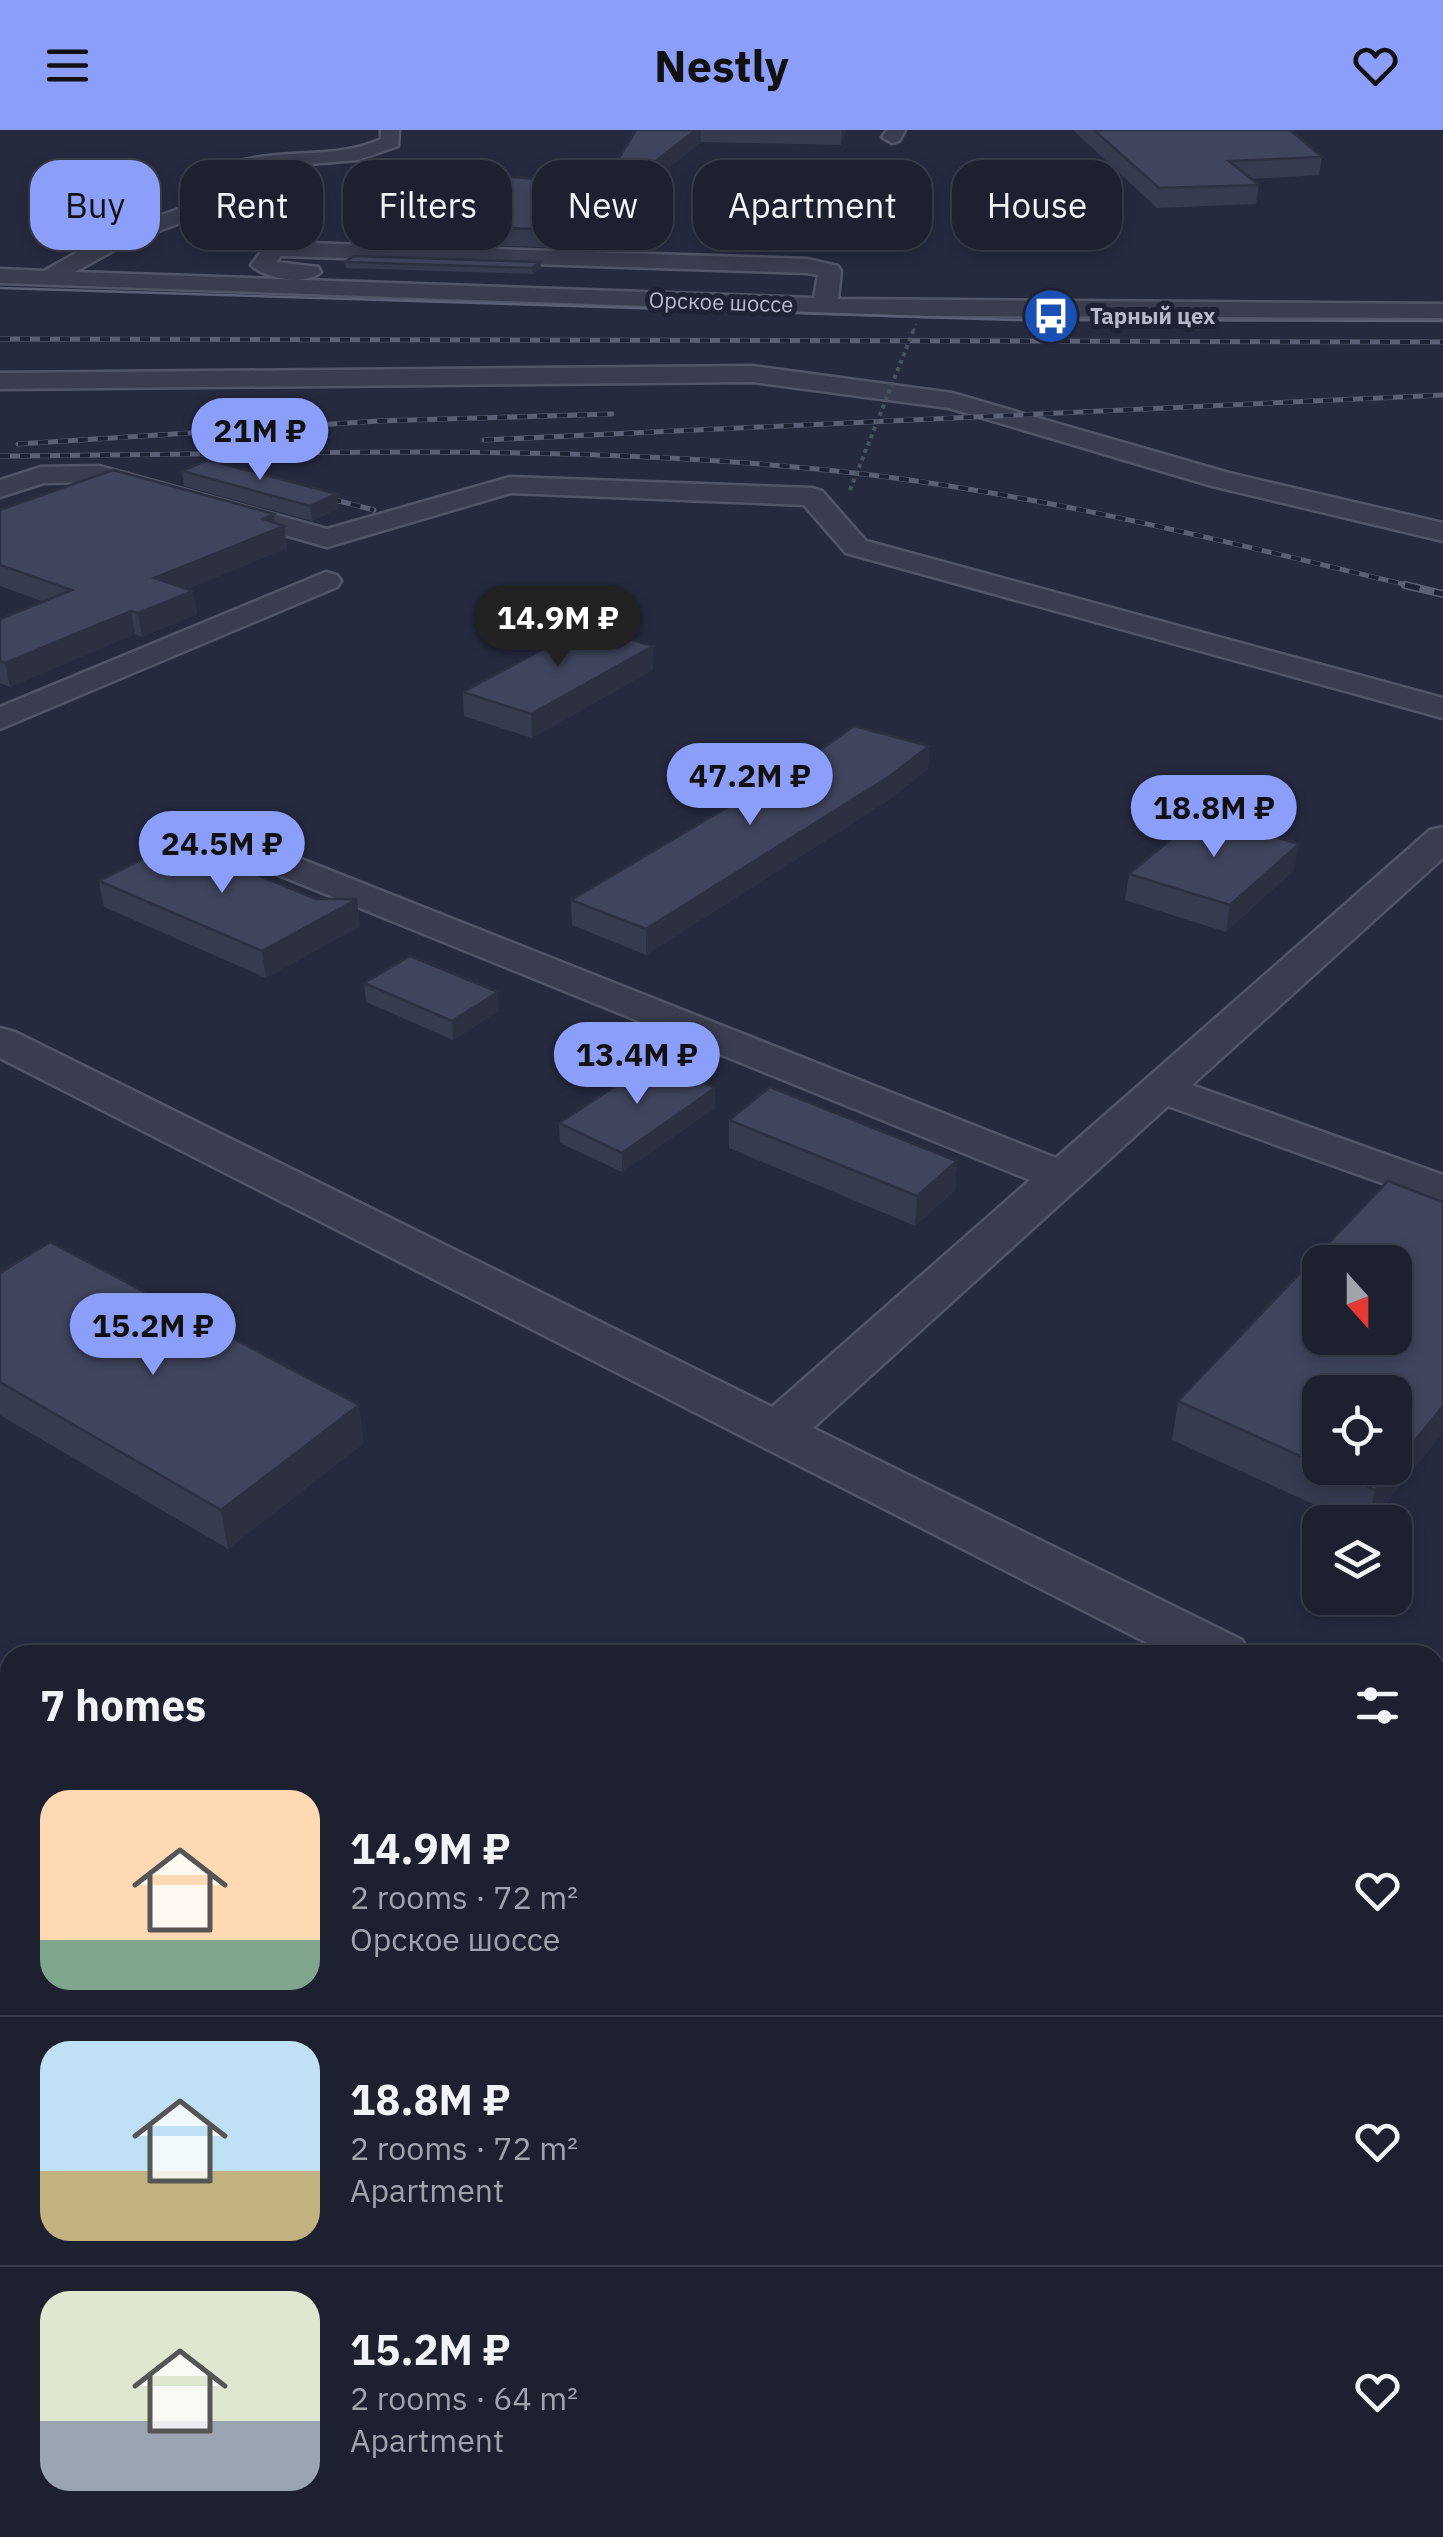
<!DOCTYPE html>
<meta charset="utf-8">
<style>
body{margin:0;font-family:"IBM Plex Sans",sans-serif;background:#252837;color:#f1f3f6;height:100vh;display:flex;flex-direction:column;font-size:38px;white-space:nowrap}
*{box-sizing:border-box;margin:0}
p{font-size:32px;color:#a0a3aa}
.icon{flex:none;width:55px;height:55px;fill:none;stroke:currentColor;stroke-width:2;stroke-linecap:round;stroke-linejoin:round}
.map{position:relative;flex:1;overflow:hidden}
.drawer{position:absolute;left:0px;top:1515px;width:1445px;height:892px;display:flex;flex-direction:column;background:#1c202f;border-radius:30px 30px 0 0;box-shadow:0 5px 15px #0003,0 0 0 2px #3a3e4b}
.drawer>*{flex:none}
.banner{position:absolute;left:30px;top:30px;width:1385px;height:90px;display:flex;gap:20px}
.needle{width:65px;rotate:159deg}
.tools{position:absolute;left:1302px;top:1115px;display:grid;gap:20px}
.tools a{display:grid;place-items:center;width:110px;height:110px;border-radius:20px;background:#1c202f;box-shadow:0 5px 15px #0003,0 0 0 2px #3a3e4b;font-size:50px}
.price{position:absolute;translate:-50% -85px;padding:0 22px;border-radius:35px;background:#8b9ef9;color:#111;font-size:32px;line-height:65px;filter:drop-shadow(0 2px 5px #0008)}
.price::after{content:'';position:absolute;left:50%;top:60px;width:30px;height:22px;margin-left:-15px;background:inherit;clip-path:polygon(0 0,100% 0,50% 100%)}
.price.active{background:#222;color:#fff}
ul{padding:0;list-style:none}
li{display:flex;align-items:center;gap:30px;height:250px;padding:0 40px}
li+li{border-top:2px solid #3a3e4b}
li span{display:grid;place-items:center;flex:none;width:280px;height:200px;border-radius:30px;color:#555}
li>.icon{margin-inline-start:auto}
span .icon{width:120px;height:120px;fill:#fffc;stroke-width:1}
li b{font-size:42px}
h2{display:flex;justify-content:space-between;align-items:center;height:120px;padding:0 40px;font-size:42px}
.chip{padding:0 35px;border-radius:30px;background:#1c202f;box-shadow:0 5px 15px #0003,0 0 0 2px #3a3e4b;font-size:35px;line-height:90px}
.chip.active{background:#8b9ef9;color:#111}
header{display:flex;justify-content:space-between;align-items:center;height:130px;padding:0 40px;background:#8b9ef9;color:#111;font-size:45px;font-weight:700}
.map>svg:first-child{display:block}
</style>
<header><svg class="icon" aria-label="menu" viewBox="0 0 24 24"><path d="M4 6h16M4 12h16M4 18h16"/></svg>Nestly<svg class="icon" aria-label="heart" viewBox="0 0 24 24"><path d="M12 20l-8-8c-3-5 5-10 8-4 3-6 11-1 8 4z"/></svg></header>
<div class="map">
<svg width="1443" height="2407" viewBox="0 0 1443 2407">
<rect width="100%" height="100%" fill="#252a3f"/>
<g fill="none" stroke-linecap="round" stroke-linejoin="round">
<g stroke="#515567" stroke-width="5">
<path id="minor" d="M381 0H399L398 16 358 30 259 38 242 70 129 112 75 142 814 168 818 145 807 143 281 126 276 132 318 137 321 142C306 156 265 149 251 135L267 114 275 112 807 129 838 136 841 141 838 169 1443 174V188L926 186 0 153V139L44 141 113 102 227 62 244 30C289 19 339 29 381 9Z
M887 0H905L899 11 892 13 882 7Z
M753 236 952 263 1229 343 1443 393V411L1212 356 949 278 753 252 0 259V243Z
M99 336 327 399 510 347 812 358 822 361 866 411 1443 568V588L846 423 804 375 511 363 327 417 98 352 44 353 0 367V350L41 337Z
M326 442 337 445 341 451 337 457 0 599V577Z
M208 692 1056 1028 1430 700 1443 697V728L1192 955 1443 1045V1075L1168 976 813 1298 1242 1510 1250 1525H1171L0 928V898L15 902 772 1277 1030 1050 195 711 189 703 195 695Z
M1435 1609 1443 1612V1661L1435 1658Z"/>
</g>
<use href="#minor" fill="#393d4f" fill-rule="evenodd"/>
<path stroke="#5b6076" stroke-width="2.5" d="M0 158 1014 190 1443 191"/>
<g stroke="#5b6076" stroke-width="5">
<path id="rail-far1" d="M0 209 1443 212
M484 310 1443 265
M18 314 379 291 612 284
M0 326C272 325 545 312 816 339 1018 358 1218 410 1415 457
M312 364 374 380"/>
</g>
<g stroke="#5b6076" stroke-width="8">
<path id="rail" d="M1405 455 1443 464"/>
</g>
<use href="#rail-far1" stroke="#1e2234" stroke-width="4" stroke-dasharray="10" stroke-linecap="butt"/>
<use href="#rail" stroke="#1e2234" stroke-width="5" stroke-dasharray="15" stroke-linecap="butt"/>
<path stroke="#45555d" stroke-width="2.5" stroke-dasharray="4 4" stroke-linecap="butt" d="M913 202 916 194"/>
<path stroke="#45555d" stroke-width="4" stroke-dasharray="4 4" stroke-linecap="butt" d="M850 360 914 199"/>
</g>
<path fill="#363b50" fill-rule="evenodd" d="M636 0H846L841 15 701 12 567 118 385 112 384 94 603 54Z
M1073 0H1290L1322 27 1319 45 1251 49 1259 55 1256 74 1157 78Z
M345 132 541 138 533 144 346 138Z
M182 341 337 364 338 379 312 391 184 356Z
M0 380 275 393 284 396 287 418 187 459 193 461 197 484 142 507 135 504 10 557 0 553V489L44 472 0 456Z
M653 540 532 608 464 586 463 562Z
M929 616 928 639 889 670 646 825 572 795 571 770 750 670Z
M1294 740 1226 802 1125 770 1129 744Z
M99 751 360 796 266 848 104 777Z
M364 853 499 881 453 910 366 872Z
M715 978 622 1042 560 1013 559 993Z
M729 990 957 1031 955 1060 915 1096 729 1018Z
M1443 1072V1302L1371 1392H1353L1172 1310 1178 1271ZM1320 1262 1395 1338H1320Z
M0 1143 364 1313 228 1419 0 1285Z
M1435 1959 1443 1964V2180L1435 2175Z"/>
<path fill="#2c3041" d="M696 0H701V12L567 118 566 100Z
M842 0H846L841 15Z
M540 132 541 138 533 144 532 138Z
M337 364 338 379 312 391 310 376Z
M274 384 275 399 284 396 287 418 158 471 154 448Z
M193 461 197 484 142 507 138 483Z
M131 481 135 504 10 557 5 533Z
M653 516V540L532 608 531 584Z
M929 616 928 639 889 670 646 825V799Z
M1299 714 1294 740 1226 802 1230 775Z
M357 769 360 796 266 848 262 821Z
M498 862 499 881 453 910 452 891Z
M715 958V978L622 1042V1023Z
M957 1031 955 1060 915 1096 917 1066Z
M359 1275 364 1313 228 1419 221 1380Z
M1443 1276V1302L1371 1392H1368L1375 1360 1393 1338H1395V1335Z"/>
<path fill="#3f455d" stroke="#2c3041" stroke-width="2.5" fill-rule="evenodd" d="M636 0H696L566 100 384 94 461 43 603 54Z
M1094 0H1290L1322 27 1229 31 1259 55 1159 58Z
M354 126 540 132 532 138 345 132Z
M208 330 337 364 310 376 182 341Z
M113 340 274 384 263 389 284 396 154 448 193 461 138 483 131 481 5 533 0 531V489L72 460 0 435V380Z
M586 496 653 516 531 584 463 562Z
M854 596 929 616 890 646 646 799 571 770 743 668 750 670Z
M1200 685 1299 714 1230 775 1129 744Z
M177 712 316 769H357L262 821 99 751Z
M410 826 498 862 452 891 364 853Z
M654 931 715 958 622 1023 559 993Z
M770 957 957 1031 917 1066 729 990Z
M1388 1051 1443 1072V1276L1395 1335V1262H1320V1335L1178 1271ZM1320 1132H1395V1208H1320Z
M50 1112 359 1275 221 1380 0 1252V1143Z
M1326 1338H1393L1375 1360Z
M1435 1959 1443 1964V2143L1435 2138Z"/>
<defs>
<g id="bus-disc" transform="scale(2.875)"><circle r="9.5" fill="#1a4fb4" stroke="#1e2234"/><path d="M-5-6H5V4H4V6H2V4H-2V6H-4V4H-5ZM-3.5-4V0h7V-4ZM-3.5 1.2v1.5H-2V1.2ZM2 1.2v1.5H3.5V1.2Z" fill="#fff"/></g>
</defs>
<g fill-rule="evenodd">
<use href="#bus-disc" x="1051" y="186"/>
</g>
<g text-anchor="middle" stroke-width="10" stroke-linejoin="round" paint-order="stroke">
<g font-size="22" fill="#b5b9ca" stroke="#1e2234">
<text transform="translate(721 172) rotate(2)" y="8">Орское шоссе</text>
</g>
<g font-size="22" font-weight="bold" fill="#b5b9ca" stroke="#1e2234" text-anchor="start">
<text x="1090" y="194">Тарный цех</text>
</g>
</g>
</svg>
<div class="tools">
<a><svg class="needle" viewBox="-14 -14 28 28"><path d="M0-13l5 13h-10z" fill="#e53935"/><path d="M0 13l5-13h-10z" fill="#a0a3aa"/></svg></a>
<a><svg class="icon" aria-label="locate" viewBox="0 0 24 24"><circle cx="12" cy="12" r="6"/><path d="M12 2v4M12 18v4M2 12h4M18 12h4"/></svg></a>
<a><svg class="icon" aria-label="layers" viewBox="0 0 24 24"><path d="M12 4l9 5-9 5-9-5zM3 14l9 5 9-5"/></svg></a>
</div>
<b class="price" style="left:260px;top:353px">21M ₽</b>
<b class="price active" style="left:558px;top:540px">14.9M ₽</b>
<b class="price" style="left:750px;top:698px">47.2M ₽</b>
<b class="price" style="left:1214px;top:730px">18.8M ₽</b>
<b class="price" style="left:222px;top:766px">24.5M ₽</b>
<b class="price" style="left:637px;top:977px">13.4M ₽</b>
<b class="price" style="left:153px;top:1248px">15.2M ₽</b>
<div class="banner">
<a class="chip active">Buy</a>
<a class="chip">Rent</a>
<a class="chip">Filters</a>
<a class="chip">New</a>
<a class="chip">Apartment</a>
<a class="chip">House</a>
</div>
<section class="drawer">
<h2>7 homes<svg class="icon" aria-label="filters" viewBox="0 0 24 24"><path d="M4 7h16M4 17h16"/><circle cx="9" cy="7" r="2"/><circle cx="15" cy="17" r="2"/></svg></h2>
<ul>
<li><span style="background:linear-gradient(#ffd9b3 75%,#7fa58c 0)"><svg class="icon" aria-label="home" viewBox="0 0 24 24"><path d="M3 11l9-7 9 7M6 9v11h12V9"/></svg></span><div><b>14.9M ₽</b><p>2 rooms · 72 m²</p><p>Орское шоссе</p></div><svg class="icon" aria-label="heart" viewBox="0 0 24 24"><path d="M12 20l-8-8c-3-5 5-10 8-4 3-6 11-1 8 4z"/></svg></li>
<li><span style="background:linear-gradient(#bfe0f5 65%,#c2b280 0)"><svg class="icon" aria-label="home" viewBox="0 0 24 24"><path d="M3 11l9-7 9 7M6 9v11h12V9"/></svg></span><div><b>18.8M ₽</b><p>2 rooms · 72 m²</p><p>Apartment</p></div><svg class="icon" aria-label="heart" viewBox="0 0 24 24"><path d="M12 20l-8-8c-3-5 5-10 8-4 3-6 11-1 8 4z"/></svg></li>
<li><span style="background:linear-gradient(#dfe7d0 65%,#9aa5b1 0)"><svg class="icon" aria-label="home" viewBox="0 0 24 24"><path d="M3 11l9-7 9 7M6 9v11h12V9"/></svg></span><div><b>15.2M ₽</b><p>2 rooms · 64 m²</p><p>Apartment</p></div><svg class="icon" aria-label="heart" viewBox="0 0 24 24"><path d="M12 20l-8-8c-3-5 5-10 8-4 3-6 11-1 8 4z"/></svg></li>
</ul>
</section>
</div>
